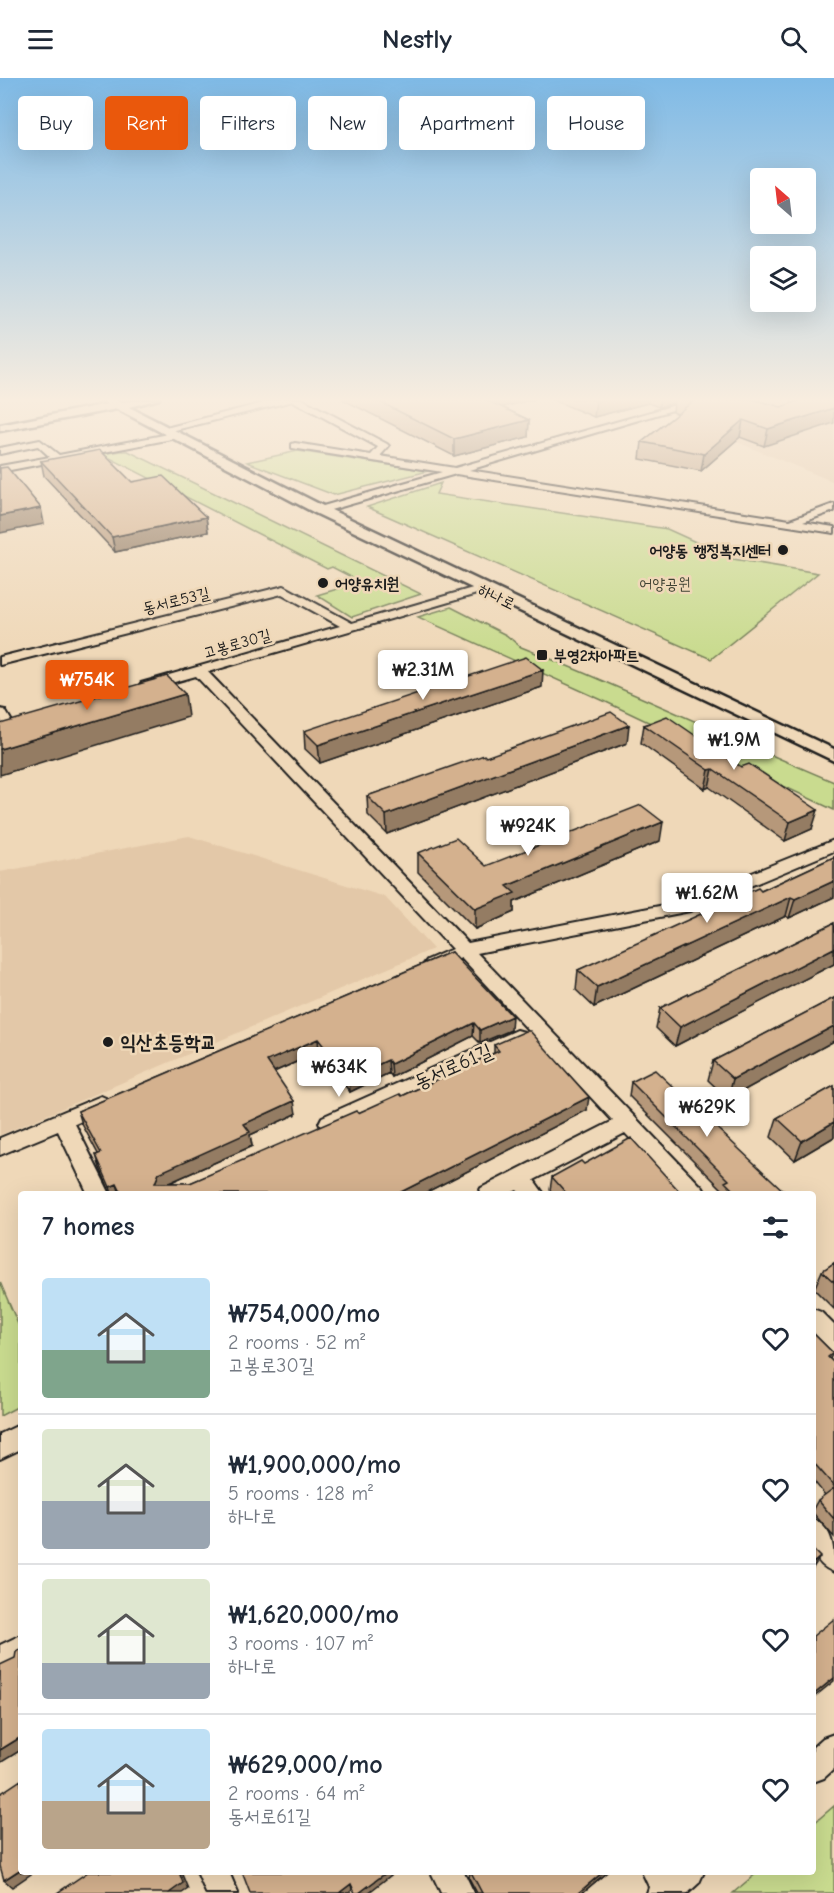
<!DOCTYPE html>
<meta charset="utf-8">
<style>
body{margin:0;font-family:"Comic Neue","Poor Story",sans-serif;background:#f2f2f3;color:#1f2937;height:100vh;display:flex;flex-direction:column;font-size:22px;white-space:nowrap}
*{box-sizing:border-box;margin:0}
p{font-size:20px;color:#747a83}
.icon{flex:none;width:33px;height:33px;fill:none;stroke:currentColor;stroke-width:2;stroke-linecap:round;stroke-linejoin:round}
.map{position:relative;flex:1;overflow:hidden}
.sheet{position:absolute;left:18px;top:1113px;width:798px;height:684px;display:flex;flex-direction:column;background:#fff;border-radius:6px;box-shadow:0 6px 24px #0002}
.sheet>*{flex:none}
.top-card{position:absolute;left:18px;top:18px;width:798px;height:54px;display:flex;gap:12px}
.needle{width:39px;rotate:332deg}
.buttons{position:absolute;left:750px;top:90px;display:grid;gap:12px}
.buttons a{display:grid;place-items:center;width:66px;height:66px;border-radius:6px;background:#fff;box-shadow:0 6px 24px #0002;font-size:30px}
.price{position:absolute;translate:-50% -51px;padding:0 14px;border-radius:6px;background:#fff;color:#222;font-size:20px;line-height:39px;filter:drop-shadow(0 2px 3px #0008)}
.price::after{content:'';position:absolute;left:50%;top:36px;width:18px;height:14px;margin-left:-9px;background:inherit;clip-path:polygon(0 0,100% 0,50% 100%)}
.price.current{background:#ea580c;color:#fff}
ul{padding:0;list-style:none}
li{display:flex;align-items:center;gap:18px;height:150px;padding:0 24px}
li+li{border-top:2px solid #e0e1e3}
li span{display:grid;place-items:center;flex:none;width:168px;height:120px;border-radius:6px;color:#555}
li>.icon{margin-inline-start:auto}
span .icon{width:72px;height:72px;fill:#fffc;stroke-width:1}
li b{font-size:26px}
h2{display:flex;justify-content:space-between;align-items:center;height:72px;padding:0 24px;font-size:26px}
.chip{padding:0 21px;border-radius:6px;background:#fff;box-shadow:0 6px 24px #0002;font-size:21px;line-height:54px}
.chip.current{background:#ea580c;color:#fff}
header{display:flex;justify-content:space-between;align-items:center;height:78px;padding:0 24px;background:#fff;font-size:27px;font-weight:600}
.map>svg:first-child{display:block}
</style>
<header><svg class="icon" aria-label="menu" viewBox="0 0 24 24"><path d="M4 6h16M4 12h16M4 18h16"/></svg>Nestly<svg class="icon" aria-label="search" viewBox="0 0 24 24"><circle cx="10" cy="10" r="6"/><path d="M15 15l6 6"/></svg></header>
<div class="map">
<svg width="834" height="1815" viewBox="0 0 834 1815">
<rect width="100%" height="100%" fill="#efd8b8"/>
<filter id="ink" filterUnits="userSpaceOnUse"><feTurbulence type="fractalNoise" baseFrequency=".0167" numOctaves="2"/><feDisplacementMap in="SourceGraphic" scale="12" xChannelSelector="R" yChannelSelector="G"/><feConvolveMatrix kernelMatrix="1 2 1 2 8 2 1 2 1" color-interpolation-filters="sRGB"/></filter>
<g filter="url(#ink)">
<path fill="#e3c8a8" d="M720 321H785L834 338V404L671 337Z
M189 758 385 819 433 871 0 1057V794Z"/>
<path fill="#c9db8f" stroke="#727c56" stroke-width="1.5" d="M121 373H128L421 516 352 539 317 517 361 504 332 489 327 491 102 376Z
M298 373 428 393 334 417 247 384Z
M441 405 436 416 667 451 733 481 818 495 711 581 367 429Z
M451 529 506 557 521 569C627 611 729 660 834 704V732L604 623 418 539Z
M0 1204 21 1253V1327L0 1338Z
M834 1728V1815H733L758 1794H813V1746Z"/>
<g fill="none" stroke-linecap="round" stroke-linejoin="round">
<g stroke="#1c1c1c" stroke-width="4">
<path id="minor" d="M279 321H302L387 366 389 368 380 378 455 390 696 321H710L469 392 790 442 834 426V433L803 444 834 449V455L456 396 320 435 315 432 316 430 442 394 292 370V366L295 365 371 377 378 369 293 323 163 355 158 352Z
M174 355 179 358 177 360 0 394V388L50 379 38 368 0 376V370L40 362 59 377Z
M483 507 487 509V513L208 594 468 865 680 824 834 762V773L690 833 477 875 703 1110 706 1116H682L625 1055 534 1102 544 1116H521L517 1112 508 1116H478L481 1110 613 1043 461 880 439 890H427L424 886 427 882 452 871 196 598 146 612 139 608 141 605 340 548 282 516 0 587V579L284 508 352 545Z
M0 631 5 632 14 647 12 650H2Z
M517 952 524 954 526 959 524 964 336 1051 329 1053 322 1051 319 1045 322 1039Z
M101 1018 108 1021 111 1026 108 1031 75 1046 110 1116H88L58 1053 0 1077V1060Z
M813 1231 821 1234 834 1247V1274L826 1271 813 1257Z
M21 1346V1371L0 1381V1356Z
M813 1441C834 1451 834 1470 834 1494 808 1483 813 1464 813 1441Z
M21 1557V1587L0 1597V1567Z
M834 1656V1691L824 1700 813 1704V1669L823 1660Z
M197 1794H229L238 1815H206Z
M431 1794H464L474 1815H441Z
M642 1794H704L699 1805 688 1815H647L649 1809Z"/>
</g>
<g stroke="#1c1c1c" stroke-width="5">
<path id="tertiary" d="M100 321H114L120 324 159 321 129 329 325 429 834 671V683L315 435 117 331 0 353V347L107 326Z"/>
</g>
<use href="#minor" fill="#efd8b8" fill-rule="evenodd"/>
<use href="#tertiary" fill="#efd8b8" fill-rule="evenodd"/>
</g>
<path fill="#b6987a" stroke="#1c1c1c" stroke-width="1.5" d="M342 321H535L502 329 529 342 528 359 454 378Z
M551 321H752L781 329 764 368 740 359 701 393 640 381 642 364 677 336 673 334 674 325 659 329 648 325 594 339Z
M41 383 206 439 208 454 115 474 44 398Z
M542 609 320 685 305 671 304 653Z
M644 647 812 751 785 763 709 709 705 711 641 665Z
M627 665 387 756 368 737 367 718 486 679Z
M660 763 514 824V834L475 851 418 794V775L486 788Z
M834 779V819L789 840 786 838 594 929 576 912 578 892 761 813Z
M834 845V886L675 968 656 950 660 930Z
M451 874 511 952 480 965 473 958 392 999 389 995 350 1014 319 974 274 994 296 1036 250 1057 252 1068 169 1105H190L358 1035 402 1018 494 975V967L587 1032 423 1116H111L100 1090 96 1077 98 1076 82 1046 78 1033Z
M834 920V963L728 1021 708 1002 713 983Z
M631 1004 787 1116H722L723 1112 629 1018Z
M834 1008V1059L795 1082 771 1059 777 1040Z
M584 1086 682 1116H554L550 1112 552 1099Z
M834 1185V1231L814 1211 822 1193Z
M813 1255 833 1275 830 1281 834 1285V1459L813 1435V1431L818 1422 825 1417 813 1402Z
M470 1794H607L582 1815H477L469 1800Z"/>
<path fill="#947c63" stroke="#1c1c1c" stroke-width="1.5" d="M479 321H535L478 335Z
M603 321H648V325L594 339 596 323Z
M660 321H675L674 325 659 329Z
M834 330V345L764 368 768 351Z
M529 342 528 359 454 378V361Z
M743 342 740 359 701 393 704 376Z
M41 430 44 446 0 455V438Z
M206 439 208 454 115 474 112 459Z
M543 592 542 609 320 685 318 667Z
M185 616 188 639 0 697V671Z
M629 647 627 665 387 756 386 737Z
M713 691 709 709 705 711 709 692Z
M818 732 812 751 785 763 790 744Z
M663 744 660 763 514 824V834L475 851V831L507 808Z
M834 803V819L789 840 795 821Z
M791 819 786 838 594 929 597 909Z
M834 870V886L675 968 680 949Z
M512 938 511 952 480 965V952Z
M474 945 473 958 392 999 391 986Z
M834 948V963L728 1021 733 1001Z
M318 961 319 974 269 996 267 983Z
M388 982 389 995 350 1014 349 1000Z
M589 1019 587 1032 423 1116H397Z
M294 1023 296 1036 250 1057 252 1068 162 1108 155 1105 159 1095 244 1046Z
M834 1044V1059L795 1082 802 1063Z
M117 1106 120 1116H112L110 1109Z
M820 1479 813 1490V1485Z
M834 1600V1603L813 1620V1617Z
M21 1659V1672L0 1685V1672Z
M21 1791V1794H34L12 1809 4 1802Z
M179 1794H181L188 1811 182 1815H169Z
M387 1794H395L368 1815H359Z
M603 1794H607L582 1815H578Z
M351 1806 352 1812 349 1815H339Z"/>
<path fill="#d4b18e" stroke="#1c1c1c" stroke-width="1.5" d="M374 321H484L529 342 454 361Z
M591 321H603L596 323Z
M684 321H752L781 329 803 321H834V330L768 351 743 342 704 376 642 364 692 324Z
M100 372 132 404 163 398 206 439 112 459 41 383Z
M7 389 41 430 0 438V390Z
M526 579 543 592 318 667 304 653Z
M167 598 185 616 0 671V646Z
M611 634 629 647 386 737 367 718 484 677 486 679Z
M667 638 741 689 749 686 818 732 790 744 713 691 709 692 644 647Z
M641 727 663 744 507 808 515 815 475 831 418 775 456 760 486 788Z
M834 779V803L795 821 791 819 597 909 578 892 758 810 761 813Z
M834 845V870L680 949 660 930Z
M451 874 512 938 480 952 474 945 391 986 388 982 349 1000 318 961 267 983 294 1023 244 1046 250 1054 159 1095 155 1105H190L356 1033 358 1035 400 1016 402 1018 499 973 494 967 526 953H530L589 1019 397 1116H122L117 1106 110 1109 96 1077 101 1075 78 1033Z
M834 920V948L733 1001 713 983Z
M655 992 787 1116H737L725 1104 729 1102 631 1004Z
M834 1008V1044L802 1063 777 1040Z
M631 1060 682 1116H567L552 1099 581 1083 584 1086Z
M834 1185V1204L822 1193Z
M813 1255 833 1275 828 1279 834 1285V1408L813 1384Z
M834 1410V1441L818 1422Z
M813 1472 820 1479 813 1485Z
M834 1541V1600L813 1617V1558Z
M21 1571V1659L0 1672V1587L15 1580 16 1574Z
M21 1702V1791L4 1802 0 1788V1716Z
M88 1794H179L183 1805 169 1815H57Z
M242 1794H387L359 1815H355L351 1806 339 1815H250Z
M471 1794H603L578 1815H482Z"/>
</g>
<linearGradient id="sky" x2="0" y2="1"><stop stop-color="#7fbae6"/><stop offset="0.56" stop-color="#f8eddf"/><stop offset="1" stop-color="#f8eddf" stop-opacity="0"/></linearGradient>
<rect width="834" height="575" fill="url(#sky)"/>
<g fill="#1c1c1c" stroke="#efd8b8" stroke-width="2">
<circle cx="783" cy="472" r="6"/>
<circle cx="323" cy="505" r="6"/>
<rect x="536" y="571" width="12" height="12" rx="3"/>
<circle cx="108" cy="964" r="6"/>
</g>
<g text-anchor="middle" stroke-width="5" stroke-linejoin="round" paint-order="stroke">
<g font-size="16" font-weight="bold" fill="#1c1c1c" stroke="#efd8b8" text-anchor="start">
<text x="771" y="478" text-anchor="end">어양동 행정복지센터</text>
<text x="335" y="511">어양유치원</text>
<text x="554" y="583">부영2차아파트</text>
</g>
<g font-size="16" fill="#3f4233" stroke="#efd8b8">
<text x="665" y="511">어양공원</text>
</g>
<g font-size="16" fill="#1c1c1c" stroke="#efd8b8">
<text transform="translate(497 518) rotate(26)" y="6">하나로</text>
<text transform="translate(176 522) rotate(-14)" y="6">동서로53길</text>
<text transform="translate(237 565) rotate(-16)" y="6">고봉로30길</text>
</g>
<g font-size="20" font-weight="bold" fill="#1c1c1c" stroke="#efd8b8" text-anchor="start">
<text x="120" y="971">익산초등학교</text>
</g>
<g font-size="20" fill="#1c1c1c" stroke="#efd8b8">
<text transform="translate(453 988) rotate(-24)" y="7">동서로61길</text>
</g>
</g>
</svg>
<div class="buttons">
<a><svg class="needle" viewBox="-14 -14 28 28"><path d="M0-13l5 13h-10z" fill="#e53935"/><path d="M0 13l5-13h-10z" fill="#747a83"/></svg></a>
<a><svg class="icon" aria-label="layers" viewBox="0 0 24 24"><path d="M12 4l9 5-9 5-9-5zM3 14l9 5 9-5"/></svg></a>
</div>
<b class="price" style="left:423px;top:623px">₩2.31M</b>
<b class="price current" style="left:87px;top:633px">₩754K</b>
<b class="price" style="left:734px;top:693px">₩1.9M</b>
<b class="price" style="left:528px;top:779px">₩924K</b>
<b class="price" style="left:707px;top:846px">₩1.62M</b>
<b class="price" style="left:339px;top:1020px">₩634K</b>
<b class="price" style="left:707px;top:1060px">₩629K</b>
<div class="top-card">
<a class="chip">Buy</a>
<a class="chip current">Rent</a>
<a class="chip">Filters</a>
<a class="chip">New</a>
<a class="chip">Apartment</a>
<a class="chip">House</a>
</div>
<section class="sheet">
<h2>7 homes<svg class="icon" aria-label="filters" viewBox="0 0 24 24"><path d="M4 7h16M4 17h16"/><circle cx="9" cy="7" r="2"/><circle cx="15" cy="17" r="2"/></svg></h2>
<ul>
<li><span style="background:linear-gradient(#bfe0f5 60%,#7fa58c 0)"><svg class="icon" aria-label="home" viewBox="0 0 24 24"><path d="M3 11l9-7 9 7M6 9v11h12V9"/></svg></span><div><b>₩754,000/mo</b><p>2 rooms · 52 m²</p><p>고봉로30길</p></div><svg class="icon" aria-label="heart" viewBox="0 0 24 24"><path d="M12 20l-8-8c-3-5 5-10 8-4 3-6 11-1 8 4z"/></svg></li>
<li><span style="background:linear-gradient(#dfe7d0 60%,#9aa5b1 0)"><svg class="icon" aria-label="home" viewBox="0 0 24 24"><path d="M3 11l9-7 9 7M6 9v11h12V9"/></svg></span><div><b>₩1,900,000/mo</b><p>5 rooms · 128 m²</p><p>하나로</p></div><svg class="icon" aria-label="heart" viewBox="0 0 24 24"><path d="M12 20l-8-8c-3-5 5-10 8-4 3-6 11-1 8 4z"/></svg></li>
<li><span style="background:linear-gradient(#dfe7d0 70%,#9aa5b1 0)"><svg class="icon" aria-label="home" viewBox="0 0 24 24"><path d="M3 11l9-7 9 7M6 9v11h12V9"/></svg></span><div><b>₩1,620,000/mo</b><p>3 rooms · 107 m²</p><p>하나로</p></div><svg class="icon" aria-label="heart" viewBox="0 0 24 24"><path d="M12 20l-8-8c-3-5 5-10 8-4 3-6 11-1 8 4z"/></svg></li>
<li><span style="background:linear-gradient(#bfe0f5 60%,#b9a48a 0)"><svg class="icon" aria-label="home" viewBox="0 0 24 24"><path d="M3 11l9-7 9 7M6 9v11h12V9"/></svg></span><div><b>₩629,000/mo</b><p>2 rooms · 64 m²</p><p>동서로61길</p></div><svg class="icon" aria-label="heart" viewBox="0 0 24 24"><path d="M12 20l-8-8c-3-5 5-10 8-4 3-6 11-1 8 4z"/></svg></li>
</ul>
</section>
</div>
